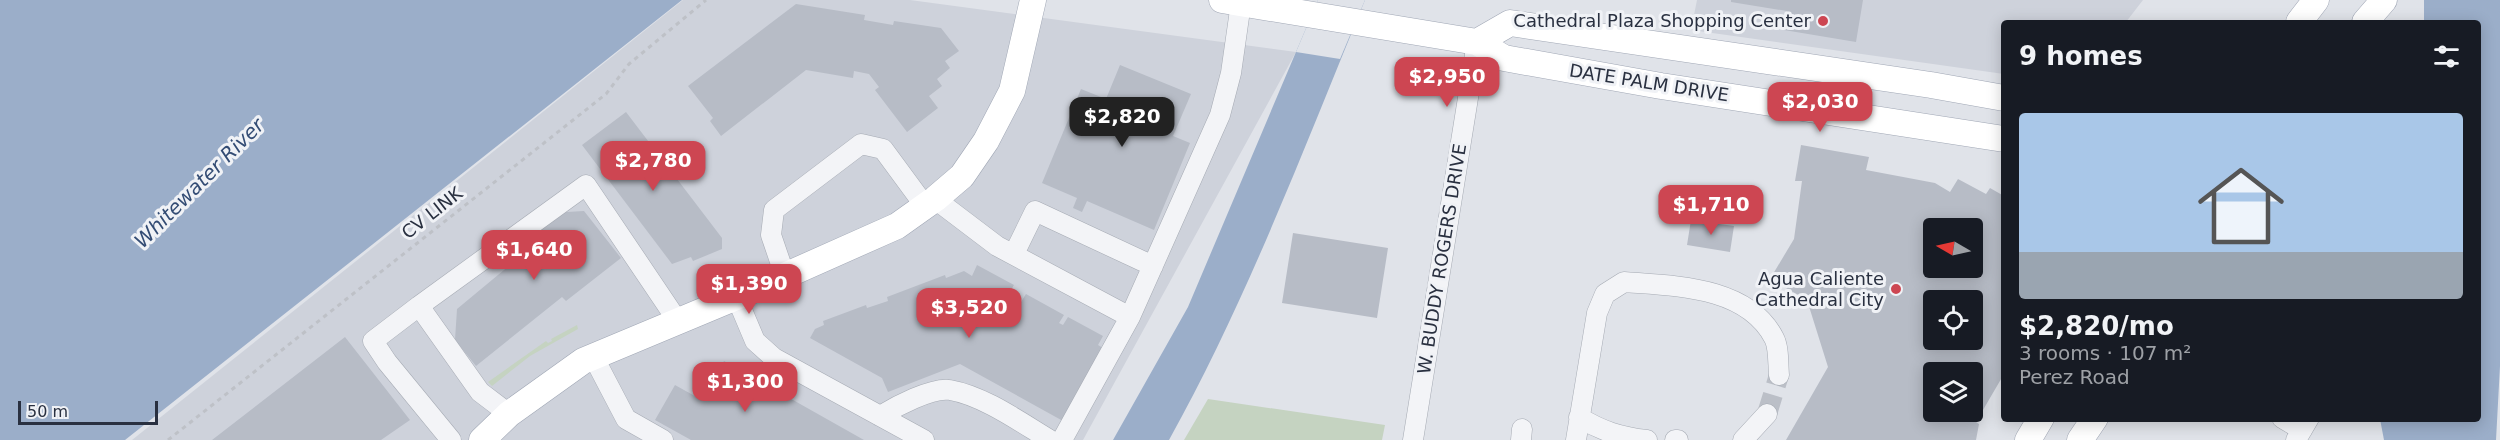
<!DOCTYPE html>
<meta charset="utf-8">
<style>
body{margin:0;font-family:"DejaVu Sans",sans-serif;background:#20242c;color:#f1f3f6;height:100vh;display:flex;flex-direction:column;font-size:22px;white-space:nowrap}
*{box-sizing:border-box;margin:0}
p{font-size:20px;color:#9ea1a6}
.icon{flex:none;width:33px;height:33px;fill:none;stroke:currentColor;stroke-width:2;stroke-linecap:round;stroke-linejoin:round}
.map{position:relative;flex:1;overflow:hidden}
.panel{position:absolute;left:2001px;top:20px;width:480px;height:402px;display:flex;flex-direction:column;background:#171b24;border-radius:6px;box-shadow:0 3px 15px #0003}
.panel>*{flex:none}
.needle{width:39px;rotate:279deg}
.buttons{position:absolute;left:1923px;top:218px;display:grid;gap:12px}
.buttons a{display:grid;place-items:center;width:60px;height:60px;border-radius:6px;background:#171b24;box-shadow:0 3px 15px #0003;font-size:30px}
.scale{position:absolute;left:18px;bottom:15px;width:140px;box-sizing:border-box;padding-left:6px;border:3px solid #293040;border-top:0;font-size:16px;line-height:21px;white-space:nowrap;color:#293040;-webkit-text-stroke:4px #f0f2f6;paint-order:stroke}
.price{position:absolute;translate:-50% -51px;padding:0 14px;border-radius:12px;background:#cd4652;color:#fff;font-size:20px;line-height:39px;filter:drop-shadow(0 2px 3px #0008)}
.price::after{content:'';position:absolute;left:50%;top:36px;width:18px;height:14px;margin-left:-9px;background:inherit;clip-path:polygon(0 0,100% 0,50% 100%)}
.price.current{background:#222;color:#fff}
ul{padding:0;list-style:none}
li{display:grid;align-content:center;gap:12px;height:318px;padding:0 18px}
li span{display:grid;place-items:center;height:186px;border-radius:6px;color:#555}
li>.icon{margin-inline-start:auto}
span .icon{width:108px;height:108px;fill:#fffc;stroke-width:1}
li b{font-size:26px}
h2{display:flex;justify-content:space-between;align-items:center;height:72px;padding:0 18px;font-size:26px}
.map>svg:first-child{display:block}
</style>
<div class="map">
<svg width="2500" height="440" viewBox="0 0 2500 440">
<rect width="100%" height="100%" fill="#e0e3e9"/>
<path fill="#ced2db" d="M683 0H910L1296 52 1083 440H132Z
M1697 0H2143L2126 22H2004V74L1691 30Z"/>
<path fill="#c5d3c1" d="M577 325 578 329 530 356 492 386 488 382 546 341 548 343 552 341 551 339Z
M1208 399 1385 425 1382 440H1184Z"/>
<path fill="#9baec9" d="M0 0H682L125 440H0Z
M1318 0H1365C1304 148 1247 300 1169 440H1113L1188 307Z
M2424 0H2500V366L2496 440H2384L2380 419 2478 418V22H2424Z"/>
<path fill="#e0e3e9" d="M1318 0H1365L1340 59 1296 52Z"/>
<path fill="#b7bcc6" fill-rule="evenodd" d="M1731 0H1863L1856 42 1784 30 1787 11 1731 2Z
M796 4 865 15 864 20 893 25 894 21 941 28 959 51 945 61 950 68 937 79 942 86 929 96 938 108 907 132 875 90 879 87 869 74 854 71 853 78 806 70 721 136 710 121 713 118 688 86Z
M1120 65 1191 94 1173 136 1190 143 1154 230 1087 201 1082 212 1073 208 1077 198 1042 183 1081 89 1106 99Z
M626 112 722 238V249L693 261 691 257 672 264 582 145Z
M1801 145 1869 157 1866 170 1935 183 1950 192 1958 179 1986 194 1990 188 2004 196V374L1976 422 1979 424 1976 440H1786L1828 367 1807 300 1770 279 1794 239 1802 181H1795ZM1934 228H1972V267H1934ZM1934 300H1972V339H1934ZM1934 372H1972V411H1934Z
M584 211 621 258 566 301 562 297 476 366 455 340 457 309 521 256 512 244 550 213Z
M1691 220 1734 226 1730 252 1687 245Z
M1293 233 1388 248 1377 318 1282 303Z
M977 265 1014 285 1008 295 1021 302 1026 294 1064 315 1059 323 1063 325 1068 317 1103 336 1098 345 1103 348 1063 421 960 364 888 392 882 378 810 338 815 329 824 325 823 321 866 305 867 308 888 301 887 297 945 275 946 278 964 271 972 276Z
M345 337 410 420 381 440H212Z
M724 361 864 440H691L655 420 675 385 702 400Z"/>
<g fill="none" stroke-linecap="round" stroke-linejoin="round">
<path stroke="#bbbfc7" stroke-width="20" stroke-dasharray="20 10" stroke-linecap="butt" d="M1767 414 1779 375"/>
<g stroke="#a5aab3" stroke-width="21">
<path id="minor" d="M935 199 997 246 1130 317 1220 115 1231 73 1241 3
M1014 254 1035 211 1153 266
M785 276 771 235 774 210 861 144 883 149 925 206
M736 296 755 341 774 358 924 440
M419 306 373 341 387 362 451 440
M593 356 626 419 663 440
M509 414 480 392 419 306 586 185 677 320
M880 416C895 407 932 387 950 390 984 396 1020 422 1050 440
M1579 417C1601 431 1621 437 1647 440
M2282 418 2302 430
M1062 440 1130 317
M1413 440 1477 42
M1521 440 1522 429
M1576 440 1597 313 1605 294 1624 282C1675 286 1747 286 1774 338 1779 347 1778 364 1779 375
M1675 440H1678
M1743 440 1767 414
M2296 440 2309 418"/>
</g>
<g stroke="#a0a7b5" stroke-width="27">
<path id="major" d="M1222 0 1477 42 1504 58 1661 86 2004 139
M2299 22 2316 0
M2365 22 2384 0
M1477 42 1510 23 1931 85 2004 98
M482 440 509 414 583 361 753 290 897 226 935 199 962 176 986 141 1012 91 1033 0
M2028 440 2041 418
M2080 440 2095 418"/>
</g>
<path stroke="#bec1c7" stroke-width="3" stroke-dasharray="4.5 4.5" stroke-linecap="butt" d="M168 440 606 94 629 64 706 0"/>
<use href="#minor" stroke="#f3f4f7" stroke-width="20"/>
<use href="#major" stroke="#fff" stroke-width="26"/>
</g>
<g fill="#cd4652" stroke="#f0f2f6" stroke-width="2">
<circle cx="1823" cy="21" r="6"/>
<circle cx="1896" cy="289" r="6"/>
</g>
<g text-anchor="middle" stroke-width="6" stroke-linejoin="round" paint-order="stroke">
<g font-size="18" fill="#293040" stroke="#f0f2f6" text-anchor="end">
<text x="1811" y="27">Cathedral Plaza Shopping Center</text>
<text x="1884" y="285">Agua Caliente<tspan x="1884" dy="21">Cathedral City</tspan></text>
</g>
<g font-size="18" fill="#293040" stroke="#f0f2f6">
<text transform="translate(1649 83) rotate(9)" y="6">DATE PALM DRIVE</text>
<text transform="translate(432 213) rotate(-38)" y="6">CV LINK</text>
<text transform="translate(1442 259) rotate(-81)" y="6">W. BUDDY ROGERS DRIVE</text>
</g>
<g font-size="20" font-style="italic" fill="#334c74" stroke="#f0f2f6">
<text transform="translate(199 183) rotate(-45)" y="7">Whitewater River</text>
</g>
</g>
</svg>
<div class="buttons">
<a><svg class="needle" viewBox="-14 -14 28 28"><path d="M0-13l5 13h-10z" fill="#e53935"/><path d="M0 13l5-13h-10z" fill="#9ea1a6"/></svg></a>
<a><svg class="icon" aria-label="locate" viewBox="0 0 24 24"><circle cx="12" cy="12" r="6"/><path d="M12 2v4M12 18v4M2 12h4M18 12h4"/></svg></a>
<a><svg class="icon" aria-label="layers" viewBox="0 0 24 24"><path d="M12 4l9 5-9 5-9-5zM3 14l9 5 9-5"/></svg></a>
</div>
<div class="scale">50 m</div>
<b class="price" style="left:1447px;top:108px">$2,950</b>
<b class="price" style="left:1820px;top:133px">$2,030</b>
<b class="price current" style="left:1122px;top:148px">$2,820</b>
<b class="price" style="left:653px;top:192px">$2,780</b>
<b class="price" style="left:1711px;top:236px">$1,710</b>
<b class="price" style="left:534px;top:281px">$1,640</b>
<b class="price" style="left:749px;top:315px">$1,390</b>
<b class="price" style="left:969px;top:339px">$3,520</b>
<b class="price" style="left:745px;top:413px">$1,300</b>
<section class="panel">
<h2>9 homes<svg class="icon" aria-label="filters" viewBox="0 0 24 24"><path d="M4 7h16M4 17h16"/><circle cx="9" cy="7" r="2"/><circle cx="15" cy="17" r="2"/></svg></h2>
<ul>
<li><span style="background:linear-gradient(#a9c7e8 75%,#9aa5b1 0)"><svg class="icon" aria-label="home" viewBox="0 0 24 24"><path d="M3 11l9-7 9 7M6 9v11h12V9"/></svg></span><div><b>$2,820/mo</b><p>3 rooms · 107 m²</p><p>Perez Road</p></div></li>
</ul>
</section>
</div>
